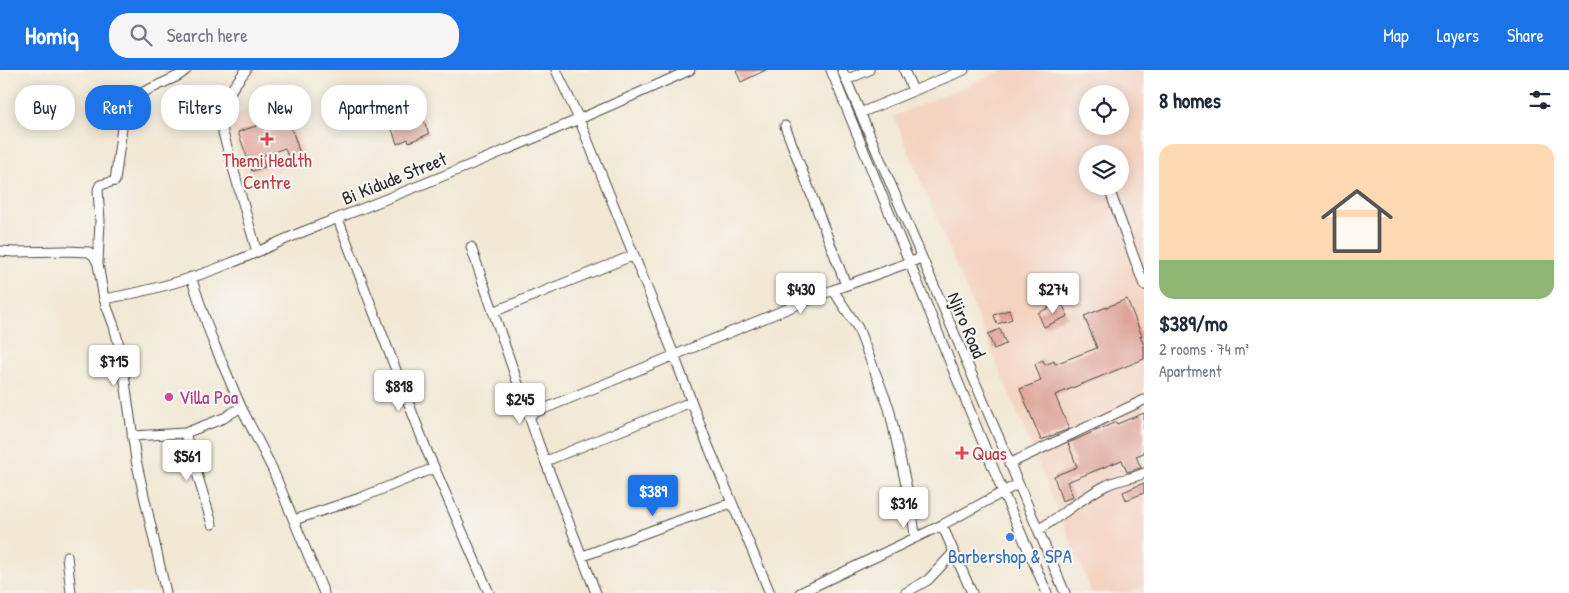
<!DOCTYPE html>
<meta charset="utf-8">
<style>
body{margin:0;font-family:"Patrick Hand",sans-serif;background:#f6f6f7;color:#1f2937;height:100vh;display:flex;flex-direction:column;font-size:19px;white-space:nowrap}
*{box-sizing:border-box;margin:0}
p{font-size:16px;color:#747a83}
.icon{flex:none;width:28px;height:28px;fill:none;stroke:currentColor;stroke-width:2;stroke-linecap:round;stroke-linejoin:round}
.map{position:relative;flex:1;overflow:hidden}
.sheet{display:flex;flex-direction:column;background:#fff;width:425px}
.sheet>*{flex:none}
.top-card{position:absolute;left:15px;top:15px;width:475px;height:45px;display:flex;gap:10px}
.fabs{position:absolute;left:1079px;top:15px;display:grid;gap:10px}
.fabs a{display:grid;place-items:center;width:50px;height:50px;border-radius:50%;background:#fff;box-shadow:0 2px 12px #0003;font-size:25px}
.price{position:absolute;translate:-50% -42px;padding:0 11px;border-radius:5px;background:#fff;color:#222;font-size:16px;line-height:32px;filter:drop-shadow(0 1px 2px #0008)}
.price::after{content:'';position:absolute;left:50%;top:30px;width:15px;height:11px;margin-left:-8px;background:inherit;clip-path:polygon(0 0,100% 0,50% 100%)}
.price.on{background:#1a73e8;color:#fff}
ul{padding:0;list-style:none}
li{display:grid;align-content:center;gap:10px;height:265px;padding:0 15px}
li span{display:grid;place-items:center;height:155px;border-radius:15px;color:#555}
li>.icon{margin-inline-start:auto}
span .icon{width:90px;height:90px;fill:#fffc;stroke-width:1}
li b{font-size:21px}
h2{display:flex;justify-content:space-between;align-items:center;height:60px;padding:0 15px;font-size:21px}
.chip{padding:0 18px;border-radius:20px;background:#fff;box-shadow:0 2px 12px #0003;font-size:18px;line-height:45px}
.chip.on{background:#1a73e8;color:#fff}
header{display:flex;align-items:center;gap:30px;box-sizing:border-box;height:70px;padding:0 25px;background:#1a73e8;color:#fff}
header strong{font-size:24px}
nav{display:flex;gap:28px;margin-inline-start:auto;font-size:18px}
.search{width:350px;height:45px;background:#f6f6f7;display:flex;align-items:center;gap:12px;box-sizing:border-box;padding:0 18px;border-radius:20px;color:#747a83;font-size:19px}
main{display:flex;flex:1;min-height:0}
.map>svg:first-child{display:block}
</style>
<header>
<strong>Homiq</strong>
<div class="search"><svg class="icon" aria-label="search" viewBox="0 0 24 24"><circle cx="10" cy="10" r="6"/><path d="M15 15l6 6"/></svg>Search here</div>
<nav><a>Map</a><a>Layers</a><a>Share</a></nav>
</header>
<main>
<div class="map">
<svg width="1144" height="523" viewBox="0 0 1144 523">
<rect width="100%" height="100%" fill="#f6f6f2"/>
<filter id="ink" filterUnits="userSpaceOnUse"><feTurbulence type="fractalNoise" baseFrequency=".02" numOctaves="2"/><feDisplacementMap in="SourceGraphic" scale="10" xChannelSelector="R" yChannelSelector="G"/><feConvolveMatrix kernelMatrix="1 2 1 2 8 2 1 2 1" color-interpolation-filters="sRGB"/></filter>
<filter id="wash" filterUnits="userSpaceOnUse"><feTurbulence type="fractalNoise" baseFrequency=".0096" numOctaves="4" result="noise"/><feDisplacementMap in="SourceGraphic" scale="20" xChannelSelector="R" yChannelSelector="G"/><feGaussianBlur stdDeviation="1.12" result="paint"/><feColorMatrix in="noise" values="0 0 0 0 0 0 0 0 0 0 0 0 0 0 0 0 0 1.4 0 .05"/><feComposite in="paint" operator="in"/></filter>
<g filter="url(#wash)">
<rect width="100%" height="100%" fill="#f2e8d4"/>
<path fill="#f4d3c1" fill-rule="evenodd" d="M1005 0H1144V516L1127 523H1092L894 46ZM1088 24H1120V56H1088ZM1088 84H1120V116H1088Z
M286 27 307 91 247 111 226 47Z"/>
<g id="blocks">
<path fill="#dfa498" d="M736 0H766L741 12Z
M407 29 414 48 422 46 429 64 409 72 408 69 397 74 390 53 404 48 398 32Z
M284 35 302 90 290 94 285 78 262 86 265 97 252 101 238 62 274 50 270 39Z
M1127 229 1142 266H1140L1144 275V289L1055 325 1069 359 1041 370 1020 319 1041 311 1035 294 1043 290 1045 295 1054 291 1055 294 1097 278 1084 246Z
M1061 232 1068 246 1044 257 1038 243Z
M1009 240 1012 249 997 254 994 245Z
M1000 259 1006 274 994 279 988 264Z
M1144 343V383L1136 386 1141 398 1127 402 1122 390 1067 412 1073 427 1062 431 1054 406 1077 397 1068 373 1116 352 1117 354Z
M1144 413V423L1126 430 1123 422Z"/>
</g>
</g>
<g filter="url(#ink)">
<use href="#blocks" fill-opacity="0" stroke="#494744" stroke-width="1"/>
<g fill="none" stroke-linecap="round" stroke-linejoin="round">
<g stroke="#494744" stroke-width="11">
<path id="minor" d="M246 0C227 26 220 28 223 63L257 182
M556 0 579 49 674 285 707 373 770 523
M831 0 1003 422 1047 523
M842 0 1065 523
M904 0 913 20
M846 10 869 0
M860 43 964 0
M785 56 846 215
M1108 116 1144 215
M338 149 427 381 489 523
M471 177 539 375 596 523
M0 181 14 182 65 181 89 182 94 186 98 194 104 229 114 256 121 283 136 390 166 523
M98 192 100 151 98 120 100 115 115 111 124 42 129 32 137 25 178 6 186 0
M191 207 212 269 241 337 272 398 324 523
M833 220 858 258 889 338 912 441 915 466
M104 229C145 222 192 209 231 193 258 183 283 169 310 159 438 109 565 57 690 0
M493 242 634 185
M529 345 833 220 916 190
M185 363 212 454
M132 366 185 363 224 348 241 337
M546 391 691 332
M1009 394 1144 330
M294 450 360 428 434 398
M942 455 972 523
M1038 460C1061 446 1084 426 1107 415 1118 409 1133 409 1144 403
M67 486 71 523
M583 486 672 453 732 433
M800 523 942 455 1018 414
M905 523 928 510 954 482"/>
</g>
<use href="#minor" stroke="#fff" stroke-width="9"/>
</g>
</g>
<g fill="#e0444e" stroke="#f6f6f2" stroke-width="2">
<path d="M264.5 61.5h5v5h5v5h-5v5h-5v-5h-5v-5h5z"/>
<path d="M959.5 375.5h5v5h5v5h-5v5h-5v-5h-5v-5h5z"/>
</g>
<circle fill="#d1479c" stroke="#f6f6f2" stroke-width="2" cx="169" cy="327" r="5"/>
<circle fill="#3f7fe0" stroke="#f6f6f2" stroke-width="2" cx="1010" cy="467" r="5"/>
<g text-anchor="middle" stroke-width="4.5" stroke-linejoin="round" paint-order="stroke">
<g font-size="19" fill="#be3a42" stroke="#f6f6f2">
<text x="267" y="97">Themi Health<tspan x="267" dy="22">Centre</tspan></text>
<text x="972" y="390" text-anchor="start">Quas</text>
</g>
<g font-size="19" fill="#2b2b2b" stroke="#f6f6f2">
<text transform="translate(394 108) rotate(-22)" y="7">Bi Kidude Street</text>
<text transform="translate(967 255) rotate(67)" y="7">Njiro Road</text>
</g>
<g font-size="19" fill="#b23c85" stroke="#f6f6f2" text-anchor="start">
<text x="179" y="334">Villa Poa</text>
</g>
<g font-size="19" fill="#366cbe" stroke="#f6f6f2">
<text x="1010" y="493">Barbershop &amp; SPA</text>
</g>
</g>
</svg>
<div class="fabs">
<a><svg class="icon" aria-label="locate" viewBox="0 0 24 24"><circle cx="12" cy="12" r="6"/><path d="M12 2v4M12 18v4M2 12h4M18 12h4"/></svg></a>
<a><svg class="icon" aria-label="layers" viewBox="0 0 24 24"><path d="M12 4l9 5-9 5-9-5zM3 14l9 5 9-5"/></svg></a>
</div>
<b class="price" style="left:801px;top:245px">$430</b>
<b class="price" style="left:1053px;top:245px">$274</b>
<b class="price" style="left:114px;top:317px">$715</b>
<b class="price" style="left:399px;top:342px">$818</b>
<b class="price" style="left:520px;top:355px">$245</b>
<b class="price" style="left:187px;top:412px">$561</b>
<b class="price on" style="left:653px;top:447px">$389</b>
<b class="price" style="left:904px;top:459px">$316</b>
<div class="top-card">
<a class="chip">Buy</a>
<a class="chip on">Rent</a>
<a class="chip">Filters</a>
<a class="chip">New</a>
<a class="chip">Apartment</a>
</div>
</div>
<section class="sheet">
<h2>8 homes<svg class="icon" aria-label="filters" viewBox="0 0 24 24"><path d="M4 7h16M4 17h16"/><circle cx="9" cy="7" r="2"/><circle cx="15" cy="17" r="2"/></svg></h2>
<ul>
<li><span style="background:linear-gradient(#ffd9b3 75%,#8fb573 0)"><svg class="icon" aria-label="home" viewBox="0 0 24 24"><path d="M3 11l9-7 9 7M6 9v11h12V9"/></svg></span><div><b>$389/mo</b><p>2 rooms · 74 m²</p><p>Apartment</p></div></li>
</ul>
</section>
</main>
